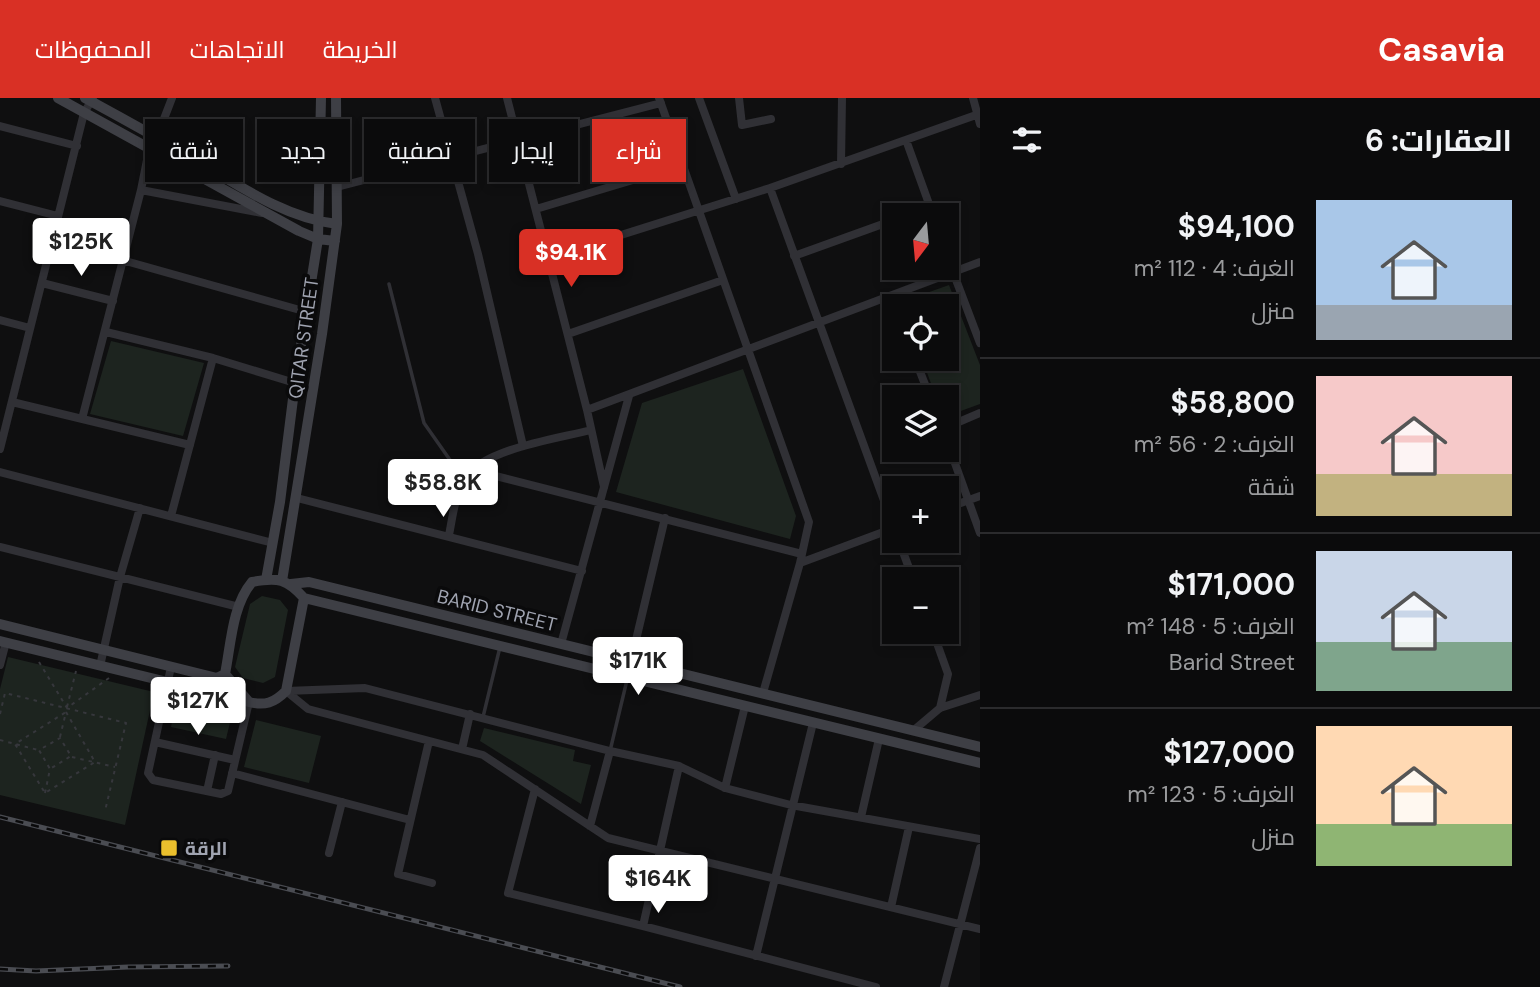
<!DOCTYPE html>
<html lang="ar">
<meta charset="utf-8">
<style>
body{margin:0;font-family:"DM Sans",Cairo,sans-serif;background:#141415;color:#f1f3f6;direction:rtl;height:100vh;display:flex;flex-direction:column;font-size:26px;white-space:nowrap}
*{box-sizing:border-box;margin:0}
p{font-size:23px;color:#9a9b9d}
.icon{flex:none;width:38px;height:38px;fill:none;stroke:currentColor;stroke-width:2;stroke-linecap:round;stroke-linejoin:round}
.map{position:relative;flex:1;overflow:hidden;direction:ltr}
.drawer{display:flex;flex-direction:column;background:#0b0b0c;width:560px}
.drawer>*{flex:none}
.top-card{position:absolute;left:21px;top:21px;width:665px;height:63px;direction:rtl;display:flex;gap:14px}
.needle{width:46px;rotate:196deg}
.buttons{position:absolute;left:882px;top:105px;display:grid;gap:14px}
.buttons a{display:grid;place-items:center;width:77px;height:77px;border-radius:0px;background:#0b0b0c;box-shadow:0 4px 10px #0003,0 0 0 2px #2b2b2d;font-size:35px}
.price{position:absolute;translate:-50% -60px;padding:0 16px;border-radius:7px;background:#fff;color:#222;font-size:23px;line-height:46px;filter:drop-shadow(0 2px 4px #0008)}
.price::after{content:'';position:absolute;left:50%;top:42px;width:21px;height:16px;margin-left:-10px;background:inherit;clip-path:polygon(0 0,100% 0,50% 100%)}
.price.active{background:#d93025;color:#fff}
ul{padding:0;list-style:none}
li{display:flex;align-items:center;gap:21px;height:175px;padding:0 28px}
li+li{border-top:2px solid #2b2b2d}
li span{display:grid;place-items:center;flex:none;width:196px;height:140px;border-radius:0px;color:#555}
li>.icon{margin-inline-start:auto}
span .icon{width:84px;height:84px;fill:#fffc;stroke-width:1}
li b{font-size:30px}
h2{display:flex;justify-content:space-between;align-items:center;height:84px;padding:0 28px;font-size:30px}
.tag{padding:0 24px;border-radius:0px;background:#0b0b0c;box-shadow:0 4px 10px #0003,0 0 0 2px #2b2b2d;font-size:24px;line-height:63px}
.tag.active{background:#d93025;color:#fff}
header{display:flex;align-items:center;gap:42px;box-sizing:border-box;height:98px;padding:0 35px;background:#d93025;color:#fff}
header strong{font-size:33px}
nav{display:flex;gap:38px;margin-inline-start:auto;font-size:24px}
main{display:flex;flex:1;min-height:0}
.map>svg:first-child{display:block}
</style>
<header>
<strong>Casavia</strong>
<nav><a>الخريطة</a><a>الاتجاهات</a><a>المحفوظات</a></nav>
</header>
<main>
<section class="drawer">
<h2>العقارات: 6<svg class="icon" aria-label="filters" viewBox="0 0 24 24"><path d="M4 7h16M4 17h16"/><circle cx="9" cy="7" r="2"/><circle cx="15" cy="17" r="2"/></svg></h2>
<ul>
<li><span style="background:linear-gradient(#a9c7e8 75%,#9aa5b1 0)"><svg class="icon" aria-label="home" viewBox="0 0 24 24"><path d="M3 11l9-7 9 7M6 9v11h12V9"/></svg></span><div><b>$94,100</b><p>الغرف: 4 · 112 m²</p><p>منزل</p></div></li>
<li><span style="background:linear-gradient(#f6c9c9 70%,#c2b280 0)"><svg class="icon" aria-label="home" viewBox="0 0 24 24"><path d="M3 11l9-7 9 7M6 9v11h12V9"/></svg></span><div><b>$58,800</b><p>الغرف: 2 · 56 m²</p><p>شقة</p></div></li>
<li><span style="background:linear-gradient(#c9d6e8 65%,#7fa58c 0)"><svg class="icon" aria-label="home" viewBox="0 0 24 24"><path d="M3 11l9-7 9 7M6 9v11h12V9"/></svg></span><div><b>$171,000</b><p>الغرف: 5 · 148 m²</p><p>Barid Street</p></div></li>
<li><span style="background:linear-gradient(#ffd9b3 70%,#8fb573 0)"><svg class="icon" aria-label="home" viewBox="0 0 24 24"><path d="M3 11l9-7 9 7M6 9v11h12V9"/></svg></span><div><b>$127,000</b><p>الغرف: 5 · 123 m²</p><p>منزل</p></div></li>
</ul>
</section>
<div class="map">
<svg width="980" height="889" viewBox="0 0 980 889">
<rect width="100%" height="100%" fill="#0f0f10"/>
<path fill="#1d241f" d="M949 187 980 267V306L947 318V299H936L922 261H947V208H903L901 204Z
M111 243 204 265 183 338 90 316Z
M743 271 796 418 790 441 616 394 642 305Z
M262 498 280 502 288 512 275 579 263 585 243 580 235 569 250 506Z
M8 559 154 594 125 727 0 697V591Z
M176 603 232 616 226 641 171 629Z
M256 622 321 638 309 685 244 669Z
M484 630 575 652 573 663 591 667 581 706 480 643Z"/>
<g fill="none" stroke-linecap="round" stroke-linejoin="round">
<path stroke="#36373c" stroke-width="2" stroke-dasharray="3.5 5" stroke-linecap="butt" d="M39 564 67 610 109 580
M67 609 76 573
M66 614 95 664 45 695 15 646Z
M0 616 5 595 126 625 105 713
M60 639 66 614
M0 642 38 652
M72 659 115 669
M45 695 50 671 39 652 60 640 71 658 50 671"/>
<path stroke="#303035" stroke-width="3.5" d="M389 186 424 325 462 379
M483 619 500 549
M610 653 627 582"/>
<path stroke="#303035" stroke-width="8" d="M435 0 478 156 523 348
M507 0 587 312 604 389
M659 0 809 424 800 465
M699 0 736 101
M739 0 742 27 771 21
M973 0 980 26
M0 28 77 48
M906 42 933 117
M841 66 842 0
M337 89 661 5
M770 90 894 430
M141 92 262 115
M0 103 58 118
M536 111 683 67
M907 117 930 109
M794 158 894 122
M947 158 980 245
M548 160 770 90 976 17
M122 162 307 214
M42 185 113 203
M0 222 30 230
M106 234 213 260 295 285
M568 236 723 182
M915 261 930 299
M12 304 190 347
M587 312 980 164
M82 321 141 92 149 52 157 39 172 0
M947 329 980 315
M947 343 980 435
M0 351 84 15 93 0
M472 372 802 456
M0 374 273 445
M297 400 582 473
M947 410 980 398
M171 418 213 260
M449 437C452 423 456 389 465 379 488 350 556 341 591 332
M899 443 913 481
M0 449 239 509
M933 534 948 576 940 610
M561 546 629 298
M631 563 665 420
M0 567 6 544
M100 568 120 479 140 410
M171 569 148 675 153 682 221 696 228 693 249 604
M286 593 308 611 483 657 608 740 980 831
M286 593 365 590 610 653 679 668 725 690 791 707 980 741
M763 595 800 465 894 430
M914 632 940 610 980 597
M429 643 398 776 432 785
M155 644 235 662
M462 651 470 616
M232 675 410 722
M725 690 745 608
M535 691 508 795 643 828 876 889
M207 693 215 657
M861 719 879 641
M590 728 610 653
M329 755 342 704
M891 809 909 729
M643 828 679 668
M756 858 813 625
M944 889 980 750"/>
<path stroke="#3e3f45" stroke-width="10" d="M58 0 299 133 318 141 335 143
M85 0C122 20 158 40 194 61 238 87 285 120 337 126
M266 482 280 404 295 285 318 141 321 0
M282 483 322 236 337 126 336 0
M291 486 309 484 980 649
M304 500 980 665
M0 526 217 580 225 576
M0 543 249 604C265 608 274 605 286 593L304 500C287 481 278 479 252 484 232 508 231 546 225 576L249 604"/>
<g stroke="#4a4c52" stroke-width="5">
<path id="rail" d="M0 719 680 889
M0 871 36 873 128 869 228 868"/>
</g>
<use href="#rail" stroke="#0a0a0b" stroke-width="2.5" stroke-dasharray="8" stroke-linecap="butt"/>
</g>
<rect fill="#eabf2d" stroke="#0a0a0b" stroke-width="2.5" x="160" y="741" width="18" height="18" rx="3.5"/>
<g text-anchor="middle" stroke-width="7" stroke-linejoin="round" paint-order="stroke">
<g font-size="19" fill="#a0a4b1" stroke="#0a0a0b">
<text transform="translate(303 240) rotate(-82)" y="7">QITAR STREET</text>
<text transform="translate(497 512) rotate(14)" y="7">BARID STREET</text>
</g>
<g font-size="19" font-weight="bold" fill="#a0a4b1" stroke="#0a0a0b" text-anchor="start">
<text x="185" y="757">الرقة</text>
</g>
</g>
</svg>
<div class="buttons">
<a><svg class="needle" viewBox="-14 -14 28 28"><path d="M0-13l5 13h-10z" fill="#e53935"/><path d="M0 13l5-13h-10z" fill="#9a9b9d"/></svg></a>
<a><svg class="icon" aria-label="locate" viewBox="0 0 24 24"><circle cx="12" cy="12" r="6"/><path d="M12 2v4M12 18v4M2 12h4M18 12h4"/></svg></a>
<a><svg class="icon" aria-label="layers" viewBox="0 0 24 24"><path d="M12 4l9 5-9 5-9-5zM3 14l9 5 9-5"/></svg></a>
<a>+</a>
<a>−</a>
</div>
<b class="price" style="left:81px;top:180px">$125K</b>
<b class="price active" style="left:571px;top:191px">$94.1K</b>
<b class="price" style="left:443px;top:421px">$58.8K</b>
<b class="price" style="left:638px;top:599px">$171K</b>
<b class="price" style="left:198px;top:639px">$127K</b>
<b class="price" style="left:658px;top:817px">$164K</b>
<div class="top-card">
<a class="tag active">شراء</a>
<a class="tag">إيجار</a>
<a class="tag">تصفية</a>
<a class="tag">جديد</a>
<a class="tag">شقة</a>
</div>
</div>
</main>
